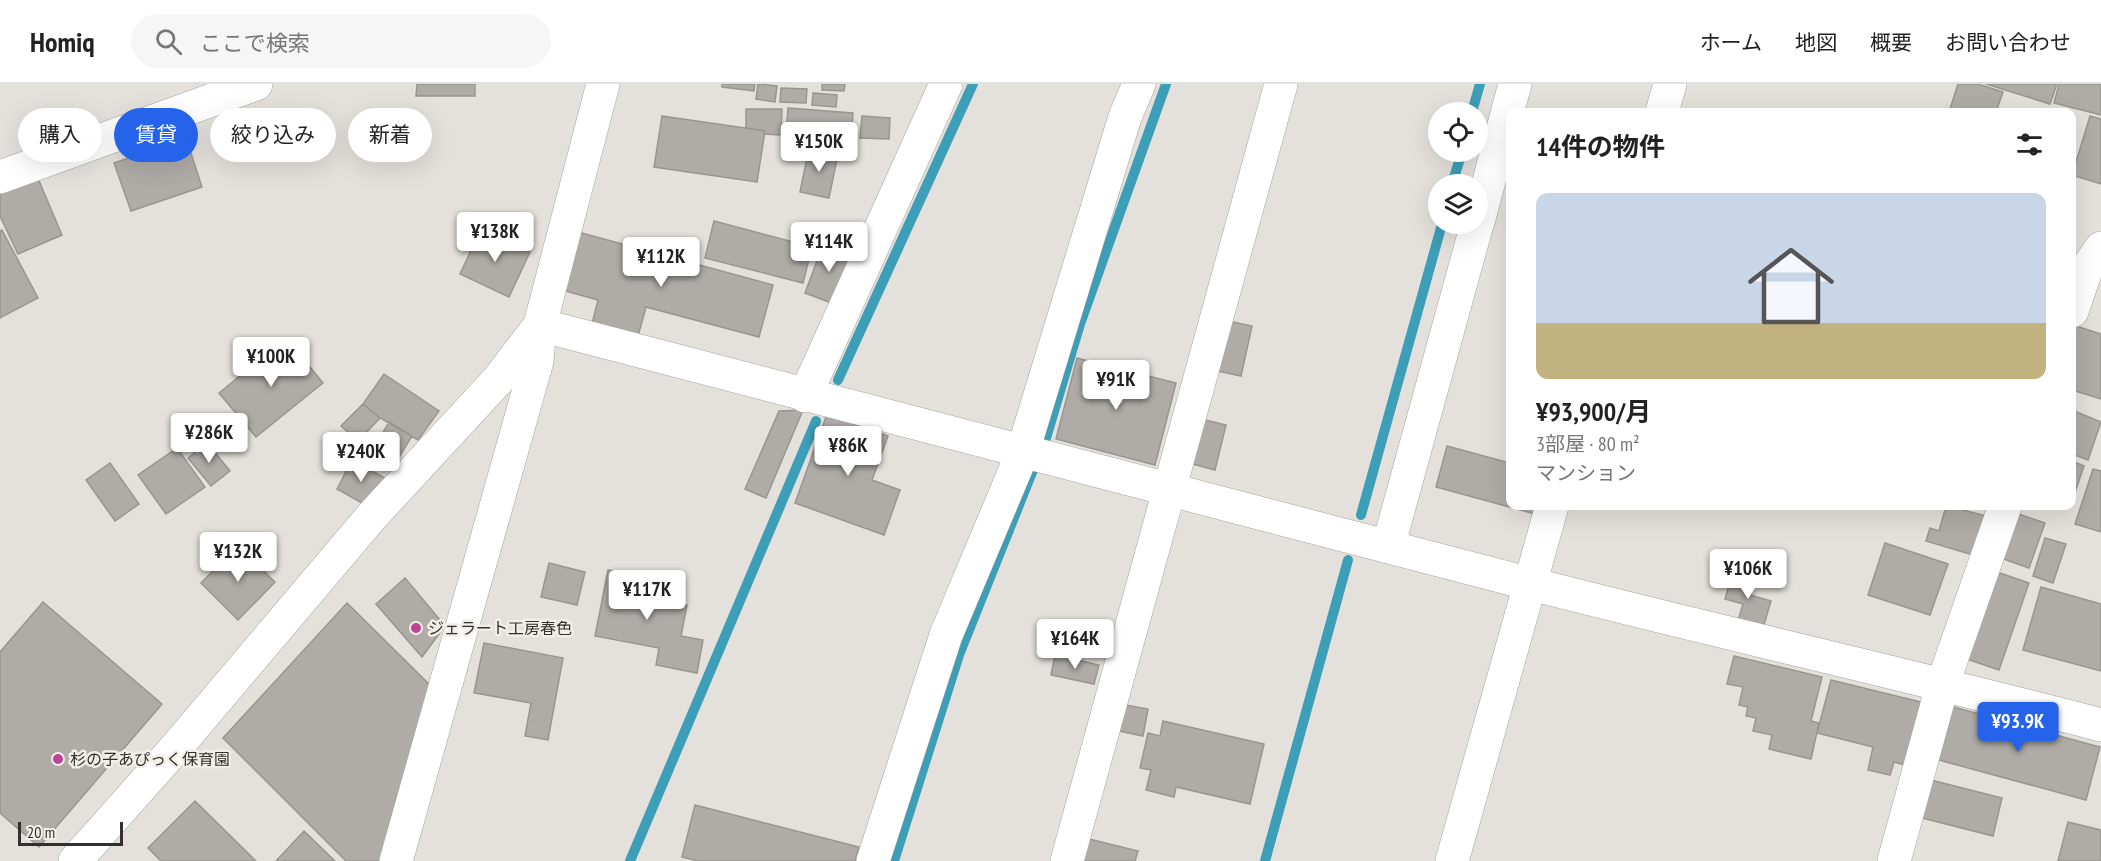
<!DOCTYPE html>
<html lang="ja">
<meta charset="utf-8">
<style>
body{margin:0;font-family:"PT Sans Narrow","Noto Sans JP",sans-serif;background:#f6f6f6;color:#222;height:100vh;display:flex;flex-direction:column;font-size:22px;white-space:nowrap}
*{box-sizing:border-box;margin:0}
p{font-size:20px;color:#767676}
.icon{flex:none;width:33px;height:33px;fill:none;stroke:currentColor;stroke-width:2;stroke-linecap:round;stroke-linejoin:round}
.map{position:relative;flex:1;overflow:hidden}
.side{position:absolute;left:1506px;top:24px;width:570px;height:402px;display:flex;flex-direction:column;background:#fff;border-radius:12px;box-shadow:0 6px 24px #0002}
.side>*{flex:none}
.hud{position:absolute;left:18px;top:24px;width:570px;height:54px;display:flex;gap:12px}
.buttons{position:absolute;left:1428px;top:18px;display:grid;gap:12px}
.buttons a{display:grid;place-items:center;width:60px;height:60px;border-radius:50%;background:#fff;box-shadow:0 6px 24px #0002;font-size:30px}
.scale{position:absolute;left:18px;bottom:15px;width:105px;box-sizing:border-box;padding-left:6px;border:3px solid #32302e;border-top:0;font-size:16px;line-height:21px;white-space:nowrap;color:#32302e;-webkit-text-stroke:4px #f2eee8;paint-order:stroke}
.price{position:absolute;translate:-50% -51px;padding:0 14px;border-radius:6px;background:#fff;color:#222;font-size:20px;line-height:39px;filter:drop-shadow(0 2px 3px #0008)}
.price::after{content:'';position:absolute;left:50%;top:36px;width:18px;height:14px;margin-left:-9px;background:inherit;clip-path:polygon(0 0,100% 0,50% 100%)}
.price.current{background:#2563eb;color:#fff}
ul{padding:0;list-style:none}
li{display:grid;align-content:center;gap:12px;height:318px;padding:0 30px}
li+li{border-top:2px solid #e0e0e0}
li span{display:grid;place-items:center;height:186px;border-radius:12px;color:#555}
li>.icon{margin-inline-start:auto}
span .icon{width:108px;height:108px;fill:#fffc;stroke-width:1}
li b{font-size:26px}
h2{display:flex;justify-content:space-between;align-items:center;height:72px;padding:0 30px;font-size:26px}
.chip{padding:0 21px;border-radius:27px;background:#fff;box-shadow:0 6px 24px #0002;font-size:21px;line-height:54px}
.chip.current{background:#2563eb;color:#fff}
header{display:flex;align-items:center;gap:36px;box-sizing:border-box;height:84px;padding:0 30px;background:#fff;border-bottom:2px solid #e0e0e0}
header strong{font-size:28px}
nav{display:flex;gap:33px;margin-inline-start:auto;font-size:21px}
.search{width:420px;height:54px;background:#f6f6f6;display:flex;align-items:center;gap:15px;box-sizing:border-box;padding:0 21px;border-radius:33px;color:#767676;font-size:22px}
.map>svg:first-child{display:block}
</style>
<header>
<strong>Homiq</strong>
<div class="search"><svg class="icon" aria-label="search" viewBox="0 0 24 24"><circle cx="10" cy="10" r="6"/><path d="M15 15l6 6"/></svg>ここで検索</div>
<nav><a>ホーム</a><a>地図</a><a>概要</a><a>お問い合わせ</a></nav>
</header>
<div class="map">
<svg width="2101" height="777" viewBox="0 0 2101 777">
<rect width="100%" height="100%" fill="#e4e0db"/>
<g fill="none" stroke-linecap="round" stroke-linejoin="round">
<path stroke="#3d9eb7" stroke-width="10" d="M1472 28 1480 0
M1452 100 1462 68
M838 296 973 0
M1046 354 1080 240 1166 0
M1361 431 1442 140
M630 777 816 337
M894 777 959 571 1033 386
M1265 777 1348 476"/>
</g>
<path fill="#afaba6" stroke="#999590" stroke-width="1.5" d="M417 0H475V12H416Z
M722 0H755L754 7 722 3Z
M758 0 777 2 775 18 756 15Z
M822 0H845L844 7 822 6Z
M1958 0H1978L2003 8 1996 28H1949Z
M1986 0H2057L2050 20Z
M2059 0H2101V31L2054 19Z
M781 4 807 5 806 19 780 18Z
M813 9 837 11 836 23 812 21Z
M788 24 853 29 851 56 786 51Z
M746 25H782L781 51 764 50 765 47 746 44Z
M662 32 765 47 757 98 654 83Z
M862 32 890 34 889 55 860 54Z
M2090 32 2101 35V100L2072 91Z
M186 54 202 103 131 127 114 79Z
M809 64 838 70 829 114 800 108Z
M37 92 62 151 18 170 0 132V107Z
M714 137 812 163 803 199 705 174Z
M481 145 530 168 509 213 460 190Z
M2 146 38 214 0 234V147Z
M578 148 773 201 759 253 646 223 638 252 592 240 598 216 562 206Z
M824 158 853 168 834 220 805 209Z
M1228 237 1252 242 1241 292 1217 287Z
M2076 242 2101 250V315L2072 306V259Z
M286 254 323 299 256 353 219 309Z
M1077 274 1176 299 1155 381 1056 355Z
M384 290 439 327 418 356 380 334 363 320Z
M363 320 380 334 358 357 341 342Z
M803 326 766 414 745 405 779 327Z
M2072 326 2101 338 2088 376 2072 370Z
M827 330 888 352 872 396 900 406 884 451 795 419Z
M1197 334 1226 341 1215 386 1185 378Z
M389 338 412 352 398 375 375 362Z
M207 359 230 387 211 402 188 374Z
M1447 362 1510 379V422H1537L1535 430 1436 403Z
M177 364 205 403 166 430 138 391Z
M352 376 385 394 369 423 337 405Z
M2072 377 2084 382 2072 417Z
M110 379 139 420 115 437 86 396Z
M2093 385 2101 387V448L2075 440Z
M1946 422 1991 433 1980 473 1926 457 1930 444 1939 447Z
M2013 428 2045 439 2029 484 1998 473Z
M2045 454 2066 460 2053 499 2033 492Z
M1885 459 1948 480 1930 531 1868 511Z
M238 462 275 498 238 536 201 499Z
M549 479 585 488 577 521 541 513Z
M608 486 651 494 649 505 660 507 659 516 687 521 681 552 703 556 697 589 656 581 659 564 595 552Z
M1733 487 1755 493 1750 511 1771 517 1763 544 1738 537 1743 520 1725 515Z
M1994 487 2029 499 1999 586 1964 574Z
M405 494 445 542 422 573 376 520Z
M2041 503 2101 520V587L2023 566Z
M43 518 162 620 39 763 0 729V568Z
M347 519 433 604 389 777H346L223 654Z
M484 559 563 574 548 656 525 652 531 619 474 609Z
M1055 571 1099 581 1094 600 1051 591Z
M1734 572 1822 593 1811 637 1819 639 1811 675 1769 665 1772 651 1753 647 1756 634 1746 632 1748 623 1739 621 1743 603 1727 600Z
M1831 596 1921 618 1905 681 1894 678 1890 691 1868 686 1873 663 1817 649Z
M1120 620 1148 625 1143 652 1114 646Z
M1950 622 2100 663 2086 716 1935 675Z
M1163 637 1264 660 1250 720 1176 703 1174 713 1146 706 1151 686 1140 684 1148 649 1160 652Z
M1931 696 2002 714 1993 752 1922 734Z
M195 717 256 777H161L148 764Z
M695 721 859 763 855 777H698L682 773Z
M2068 738 2101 746V777H2058Z
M304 747 335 777H276Z
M1077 752 1138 767 1135 777H1071Z"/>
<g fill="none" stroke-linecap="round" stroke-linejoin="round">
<g stroke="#a6a29d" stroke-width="34">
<path id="street" d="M1662 28 1670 0
M0 93 256 0
M1478 138 1515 0
M2072 227 2086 186 2101 164
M805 312 946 0
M1388 463 1477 140
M396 777 537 277 540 241C869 329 1198 415 1527 499 1718 548 1910 591 2101 641
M873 777 946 551 1022 370 1125 33 1139 0
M1067 777 1281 0
M1452 777 1552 422
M1894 777 1943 599 2005 422"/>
</g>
<g stroke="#a6a29d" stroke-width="34">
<path id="secondary" d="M75 777 179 660 372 432 498 296 540 241 603 0"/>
</g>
<use href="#street" stroke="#fff" stroke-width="33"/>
<use href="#secondary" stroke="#fff" stroke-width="33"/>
</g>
<g fill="#bd4395" stroke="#f2eee8" stroke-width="2">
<circle cx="416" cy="544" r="6"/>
<circle cx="58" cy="675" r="6"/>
</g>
<g text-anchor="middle" stroke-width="5" stroke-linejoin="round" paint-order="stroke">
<g font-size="16" fill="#32302e" stroke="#f2eee8" text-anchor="start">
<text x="428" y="550">ジェラート工房春色</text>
<text x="70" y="681">杉の子あぴっく保育園</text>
</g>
</g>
</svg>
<div class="buttons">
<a><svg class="icon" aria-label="locate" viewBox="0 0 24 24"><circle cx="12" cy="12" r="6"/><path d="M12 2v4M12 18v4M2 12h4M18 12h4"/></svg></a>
<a><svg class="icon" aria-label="layers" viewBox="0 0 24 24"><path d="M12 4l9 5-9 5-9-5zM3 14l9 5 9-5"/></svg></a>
</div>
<div class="scale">20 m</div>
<b class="price" style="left:819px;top:89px">¥150K</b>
<b class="price" style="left:495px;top:179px">¥138K</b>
<b class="price" style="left:829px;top:189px">¥114K</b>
<b class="price" style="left:661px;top:204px">¥112K</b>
<b class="price" style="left:271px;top:304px">¥100K</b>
<b class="price" style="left:1116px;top:327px">¥91K</b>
<b class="price" style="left:209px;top:380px">¥286K</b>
<b class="price" style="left:848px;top:393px">¥86K</b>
<b class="price" style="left:361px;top:399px">¥240K</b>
<b class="price" style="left:238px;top:499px">¥132K</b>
<b class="price" style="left:1748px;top:516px">¥106K</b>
<b class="price" style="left:647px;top:537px">¥117K</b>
<b class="price" style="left:1075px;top:586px">¥164K</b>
<b class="price current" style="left:2018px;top:669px">¥93.9K</b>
<div class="hud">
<a class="chip">購入</a>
<a class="chip current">賃貸</a>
<a class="chip">絞り込み</a>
<a class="chip">新着</a>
</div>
<section class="side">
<h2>14件の物件<svg class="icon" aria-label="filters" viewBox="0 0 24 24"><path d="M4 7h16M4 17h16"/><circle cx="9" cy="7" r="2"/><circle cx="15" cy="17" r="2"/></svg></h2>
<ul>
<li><span style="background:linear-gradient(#c9d6e8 70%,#c2b280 0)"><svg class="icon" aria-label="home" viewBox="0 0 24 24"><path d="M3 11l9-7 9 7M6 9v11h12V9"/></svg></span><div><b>¥93,900/月</b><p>3部屋 · 80 m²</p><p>マンション</p></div></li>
</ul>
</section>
</div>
